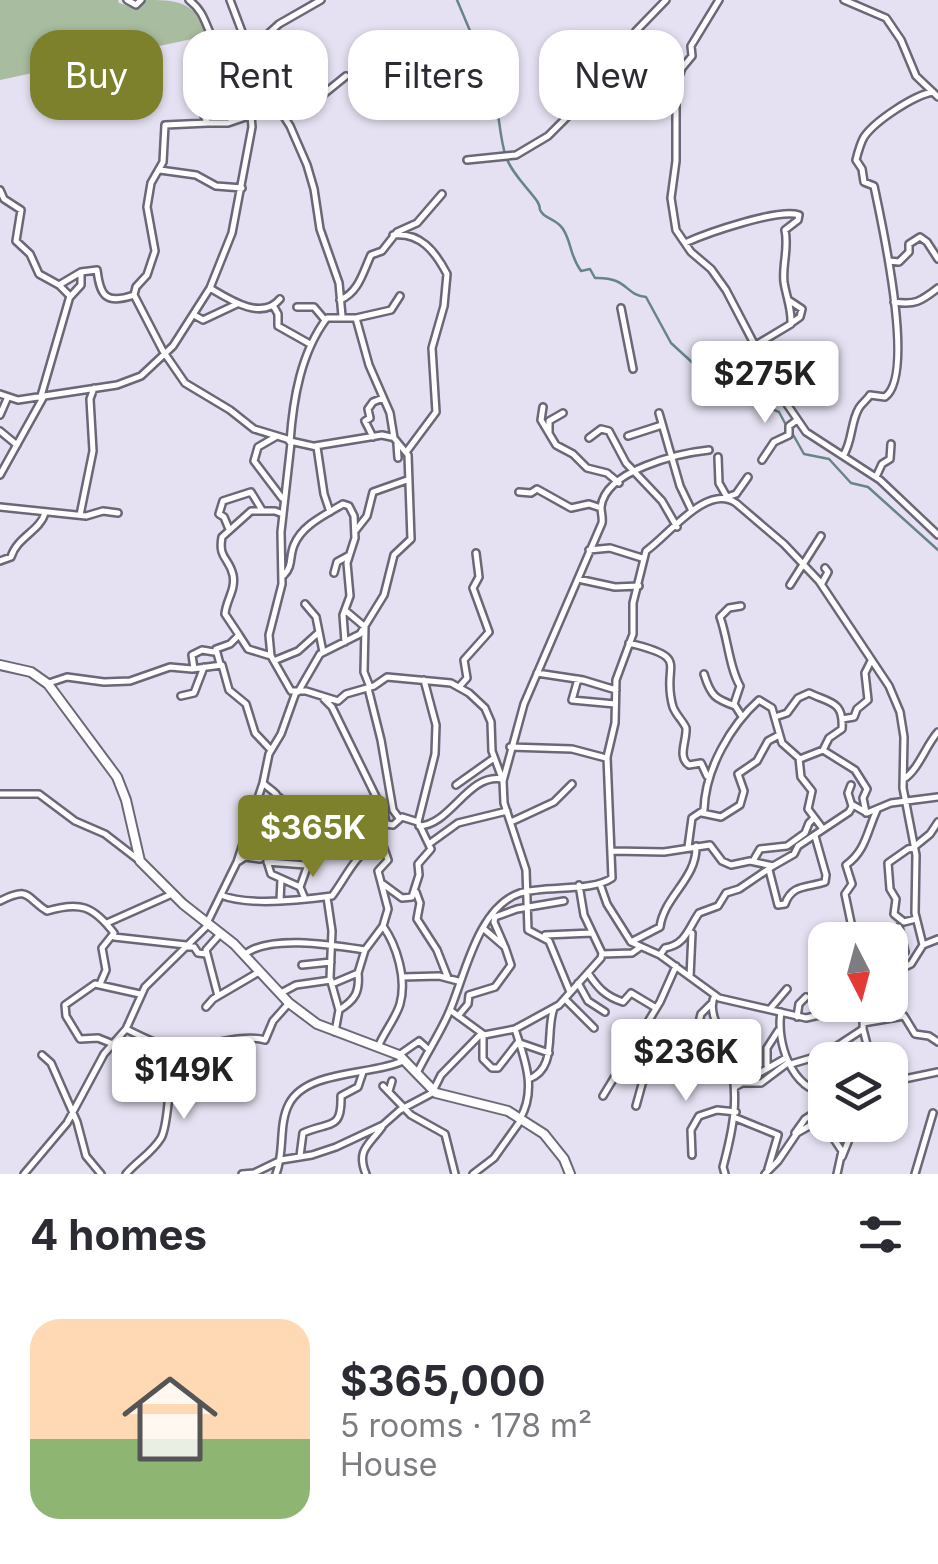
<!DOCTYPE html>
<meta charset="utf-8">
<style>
body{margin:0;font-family:Inter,sans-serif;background:#f7f7f7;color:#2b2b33;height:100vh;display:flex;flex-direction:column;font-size:38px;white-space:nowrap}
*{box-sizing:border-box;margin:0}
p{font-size:32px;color:#7c7c81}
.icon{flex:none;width:55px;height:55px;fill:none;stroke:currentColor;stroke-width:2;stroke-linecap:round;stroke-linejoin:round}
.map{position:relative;height:1174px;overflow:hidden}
.drawer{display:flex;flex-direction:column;background:#fff;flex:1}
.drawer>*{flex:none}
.banner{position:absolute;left:30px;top:30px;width:880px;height:90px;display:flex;gap:20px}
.needle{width:65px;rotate:174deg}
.tools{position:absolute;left:808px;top:922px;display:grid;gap:20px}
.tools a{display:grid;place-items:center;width:100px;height:100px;border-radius:20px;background:#fff;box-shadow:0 2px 8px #0004;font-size:50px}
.price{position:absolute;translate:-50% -85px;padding:0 22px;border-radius:10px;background:#fff;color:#222;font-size:32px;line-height:65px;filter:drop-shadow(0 2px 5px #0008)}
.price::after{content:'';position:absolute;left:50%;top:60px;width:30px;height:22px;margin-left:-15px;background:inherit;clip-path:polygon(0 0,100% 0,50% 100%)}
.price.selected{background:#7d812b;color:#fff}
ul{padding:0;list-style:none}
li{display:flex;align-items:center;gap:30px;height:250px;padding:0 30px}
li span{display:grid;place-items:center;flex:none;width:280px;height:200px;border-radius:30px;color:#555}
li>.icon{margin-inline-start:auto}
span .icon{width:120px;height:120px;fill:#fffc;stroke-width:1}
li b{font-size:42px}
h2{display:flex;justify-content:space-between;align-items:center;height:120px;padding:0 30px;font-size:42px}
.chip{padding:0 35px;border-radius:30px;background:#fff;box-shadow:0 2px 8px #0004;font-size:35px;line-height:90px}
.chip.selected{background:#7d812b;color:#fff}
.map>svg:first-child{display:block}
</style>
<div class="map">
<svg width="938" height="1174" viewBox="0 0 938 1174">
<rect width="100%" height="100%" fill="#e5e1f2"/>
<path fill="#a8bc9f" d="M0 0H118L119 3 139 9 142 0C177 0 196 0 206 36L0 80Z"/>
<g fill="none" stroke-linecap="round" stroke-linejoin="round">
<path stroke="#678589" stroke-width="2.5" d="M457 0 476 45 474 63C503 86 495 124 506 157 513 175 527 187 537 201 543 211 536 207 544 215 551 220 558 221 563 229 572 243 569 254 581 271L590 269 595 278C629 277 624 295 646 297L671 343 695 365 712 373 720 384 744 397 779 412 786 425
M791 431 804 454 829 459 851 483 868 487 938 550"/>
<g stroke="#6b6776" stroke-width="10">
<path id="minor" d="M127 0 136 5 141 0
M189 0C202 10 204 19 210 33 213 40 218 48 218 56 217 78 191 100 208 123H228L263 111 306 103 320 97 346 76
M719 0 691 46 692 56 682 68 676 84V161L671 198 676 230 691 252 711 269 726 290 782 397 806 432 880 480 938 535
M844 0 886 18 901 40 916 76 938 97
M247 53 279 24 321 0
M247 58 290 126 307 165 314 189 320 229 339 283 342 316
M620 65 676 84
M208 123 165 125 163 162 151 183 147 207 155 251 147 275 136 287 134 295 163 351 185 383 230 410 254 429 287 439 291 443 281 532 282 584 269 635 271 656 291 691H306L338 701 346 694 374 686 387 677 451 683 469 693 485 708 491 722 492 751 503 781
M467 160 516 155 548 136 573 111 597 79 620 65 636 31 666 0
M160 170 196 175 216 186 242 188
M0 190 4 199 21 210 16 241 30 254 39 274 59 285 70 296 41 396
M393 235C420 232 435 251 447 274L444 306 432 348 436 412 407 451
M685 243C707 233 779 208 799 215L798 220 785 230C789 248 782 265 784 282 786 296 792 309 791 324L756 345
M889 261 899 262 909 252V244L920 237 927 242 938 259
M59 285 81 272 97 270C100 295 105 305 134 295
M210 288C230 300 262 321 280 299
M70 297 81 285V272
M340 300C359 292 363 272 371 255L382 251 397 232 417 223 442 194
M790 301 802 309 800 317 793 322
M894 302C915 305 920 302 938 288
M274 307 278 314V326L310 344
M297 307H314L325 320
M621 308 633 369
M194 315 203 320 237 304
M356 318 391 310 400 296
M0 394 18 400 117 385 141 376 173 346 210 288 232 233 252 127 244 37 230 0
M783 396 813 385
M543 407 541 420 556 445 573 454 587 468 607 473 619 483
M659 413 680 486 692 511
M0 415 7 399
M0 431 17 445
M549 433V421L563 413
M277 436 258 447 254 461 282 498
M628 436 662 425
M373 437 365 421 370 418 368 409 373 402 383 398
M589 438 601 429 609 431 626 463 662 501 677 527
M290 441 317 447 324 494 330 512
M290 442C293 399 301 352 327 318H356L369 365 390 413 394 438 408 455 411 539 394 555 384 595 360 634 320 654 298 692
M397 444 398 458
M315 446 382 435 391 437
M843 456C853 441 850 423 859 408 862 403 867 400 870 395L885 397C916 375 882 224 874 186L864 182 862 169 856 160C858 152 860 144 864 137 875 121 914 95 933 92
M718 457 719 483 727 497
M762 460 774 442 789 435V426L797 420
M0 475 44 396
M876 477 882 464 890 459 891 444
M519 492 531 493 537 489 571 508 589 504 601 508
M730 496 736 494 748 477
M0 507 86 516 103 511 118 513
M80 515 93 451 90 399 94 388
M229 529 224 517 219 514 223 501 251 492 262 510
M356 530 367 516 373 492 407 480
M589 550 610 548 642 558
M0 561 11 557C17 537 40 531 45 513
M334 573 337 562 348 556
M284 575C293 566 289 557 294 545 302 525 325 515 343 504L349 506 354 516 355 538 347 563 350 596 343 615 345 642
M578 579 615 587 639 586
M822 583 828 572 825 568
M790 585 821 536
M305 604 316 617 323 652
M741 606 729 608 720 617C728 639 729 667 740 686L734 704 741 715
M346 611 365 627 364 672 370 687
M239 635 225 614C226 600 236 590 233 575 229 557 218 559 222 537L251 511H275L283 514
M629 643C694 659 660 663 673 707 676 715 683 721 686 728 687 741 677 757 689 765L701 763 707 776
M276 660 298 651 318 633
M220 664 216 649 230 644 239 635 248 649 271 656
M194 669 192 655 202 650 214 652
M537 673 583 680 616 690
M704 674C711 697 716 699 735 706
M578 679 572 700 615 704
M49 683 67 677 104 682 130 681 170 667 192 669 222 665 229 690 246 704 255 733 271 750
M459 687 467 678 464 660 489 632 473 588 479 577 476 553
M368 688 381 740 393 810 399 818
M181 696 194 693 204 667
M324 699 332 707 384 813 386 822 380 837 388 860 378 871 388 909 383 926 365 950 358 973 332 984
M775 717 787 713 798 698 809 693C830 703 844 701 842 729L829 738 823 750
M842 719 854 717 857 709 868 700 865 673 871 661
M510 747 572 749 606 758
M799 758 801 777 812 791 808 809 823 829
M904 779C919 769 926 745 938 732
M456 785 494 758
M851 785 848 793 852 806
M0 794H39L75 821 105 834 140 861
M276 795 291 807 302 831 307 835 310 859 300 887
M702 813 721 817 740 805 744 791 738 774 757 761 768 741 779 735
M280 820 300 823
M511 822 554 802 572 784
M386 824 393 825 402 817 418 822
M301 825 362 852
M419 826C451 825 468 773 502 779
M429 844 458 823 507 811
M688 847 692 818 704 810C705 769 731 725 759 700L772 708 782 743 800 759 823 750 855 770 867 789 863 798 866 813
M914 847 930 834 938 822
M914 848 908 849 888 863 890 889 896 899 894 914 904 922 916 919
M613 851 664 852 710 845 722 861 731 865 750 861 773 866 794 854 798 846 849 812 853 805 867 813 891 803 938 797
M239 861 245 857 260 859V848C273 834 288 814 276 794 272 790 267 787 263 783
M267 861 271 874 300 887 305 899
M753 861 760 849 787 846 805 833 809 823 814 818
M267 862 306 865
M769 870 778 905 785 904C792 884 807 888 825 882L826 875 815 836
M383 884 402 898 412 897 419 875 418 864 431 849 418 822 435 754 436 725 424 680
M600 884 607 904 631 942 660 955 719 998 806 1018 864 1005
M416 892 420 903 417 919 437 950 448 978
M221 895C247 906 303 900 332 896 347 876 356 852 380 841
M327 897 332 931 330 978 339 1010 335 1032
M0 901C30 886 25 897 47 911 80 901 93 906 114 933L102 948 106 970 100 984
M280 901 281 879
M208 921 237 862 263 783 269 754 281 734 296 692
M107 923 172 894
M545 935 592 933
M114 937 186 945
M851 940 853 932 845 894 852 884 846 865C866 851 867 831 877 810
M881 940 884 935 898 928
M631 942 660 927C664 896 697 879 696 846
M504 945 494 922 495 917 517 909 564 901
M923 945 938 939
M184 947H194L198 953 206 954
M602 954 632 953 639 948
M244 955C268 934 333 945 365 950
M660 955 665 948C686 944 688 929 699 913L718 906 726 893 739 889 773 866
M302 965 331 962
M588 973C598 988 605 996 623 1002L631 993 656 1008
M893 973 899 956 905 952 899 927
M402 977 439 976 458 981
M690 977 692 933
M578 983 588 1001 605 1012
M570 992 549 941 528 930 526 870 504 803 503 781 524 704 602 523C603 518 601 513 601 507 605 470 680 453 709 450
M281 993 296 985 331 980
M715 995C705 1014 726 1038 730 1056 739 1099 734 1126 723 1167L725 1174
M218 996 206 950 221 933
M565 999 594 1028
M890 1002 900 1000
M864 1005 863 1029 871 1060
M206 1007 213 999 259 972
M770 1009 787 989
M339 1010C355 1000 360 992 358 973
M450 1010 483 1034V1059L492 1068H498L519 1041
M781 1012C776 1042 791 1088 825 1093
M458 1016 468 1004 469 995 495 987 511 965 505 947 484 929
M797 1017 799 1004 806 997
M863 1023 904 1016 915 1034 929 1036 938 1042
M126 1029C142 1037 161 1047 179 1048 207 1049 237 1033 265 1040L273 1021 289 1003
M515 1029C525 1060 537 1089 520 1119
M650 1034H666L684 1042 696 1034 701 1014 711 1004
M520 1043 549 1053
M113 1044 98 1038 80 1039 66 1016 65 1005 95 984 140 994
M378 1047C384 1032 396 1018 400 1004 407 979 397 946 383 926
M42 1055 51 1063 77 1122 86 1156 101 1174
M399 1055 419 1041 428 1049
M791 1064 825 1054 863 1029
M767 1065V1048L778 1031
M417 1073C427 1052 441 1032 450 1010 465 975 478 907 520 893 546 885 592 892 612 878L607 757 615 723 616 680 633 634V603L646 551C669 535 707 483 736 503L784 544 819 581 889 686 900 712 904 737 903 788 916 855 915 913 923 945 911 964 890 974
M890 1074 899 1079
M529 1079C558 1068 545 1031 554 1008
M890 1082 938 1072
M743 1083H761L789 1062
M383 1086 411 1115 445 1134 455 1174
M735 1087 784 1059
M389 1091 392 1081
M433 1091 441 1075 479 1036 515 1029 559 1005 601 958 602 953 584 915 579 885
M603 1096 660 1002 676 966
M636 1106 652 1048 650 1034
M815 1110 842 1151 837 1174
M736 1118 778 1135 768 1169
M842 1125 850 1137 842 1157
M860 1125 867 1132H892
M795 1133 805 1119 825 1106
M692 1155 691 1130 699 1116 717 1110 736 1112
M300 1156 303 1133C330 1121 342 1131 341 1096L358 1087 363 1072
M24 1174 67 1123 104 1054 126 1029 145 987 209 924
M126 1174C137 1161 152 1153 161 1138 168 1126 172 1064 170 1048
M242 1174 254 1173 281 1160 312 1155 336 1147 383 1125 400 1110 434 1092
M276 1174C285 1152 278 1125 289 1104 307 1069 373 1076 405 1060
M366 1174C356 1150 369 1145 382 1127
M473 1174 494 1158 521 1120
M765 1174 778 1161 797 1133 825 1117
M915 1174 933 1113"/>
</g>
<g stroke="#6b6776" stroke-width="12">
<path id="tertiary" d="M0 665 31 672 48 684 117 777 126 800 140 861 183 904 234 944 289 1003 317 1024 399 1055 436 1093 508 1111 544 1134 564 1159 570 1174"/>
</g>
<use href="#minor" stroke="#fff" stroke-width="5"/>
<use href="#tertiary" stroke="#fff" stroke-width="8"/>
</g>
</svg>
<div class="tools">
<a><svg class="needle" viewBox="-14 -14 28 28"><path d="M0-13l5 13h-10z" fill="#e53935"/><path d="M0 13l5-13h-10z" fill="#7c7c81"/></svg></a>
<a><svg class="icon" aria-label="layers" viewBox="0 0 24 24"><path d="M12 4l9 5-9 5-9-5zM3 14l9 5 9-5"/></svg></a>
</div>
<b class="price" style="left:765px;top:426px">$275K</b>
<b class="price selected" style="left:313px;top:880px">$365K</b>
<b class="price" style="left:686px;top:1104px">$236K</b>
<b class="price" style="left:184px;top:1122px">$149K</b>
<div class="banner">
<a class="chip selected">Buy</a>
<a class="chip">Rent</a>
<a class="chip">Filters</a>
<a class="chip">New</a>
</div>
</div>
<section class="drawer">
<h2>4 homes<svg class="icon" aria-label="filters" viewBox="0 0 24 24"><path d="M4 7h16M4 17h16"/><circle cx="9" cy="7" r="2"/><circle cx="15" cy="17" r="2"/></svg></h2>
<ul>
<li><span style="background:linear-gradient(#ffd9b3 60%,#8fb573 0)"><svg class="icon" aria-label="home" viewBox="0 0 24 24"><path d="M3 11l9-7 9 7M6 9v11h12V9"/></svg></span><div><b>$365,000</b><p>5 rooms · 178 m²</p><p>House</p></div></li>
</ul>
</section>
